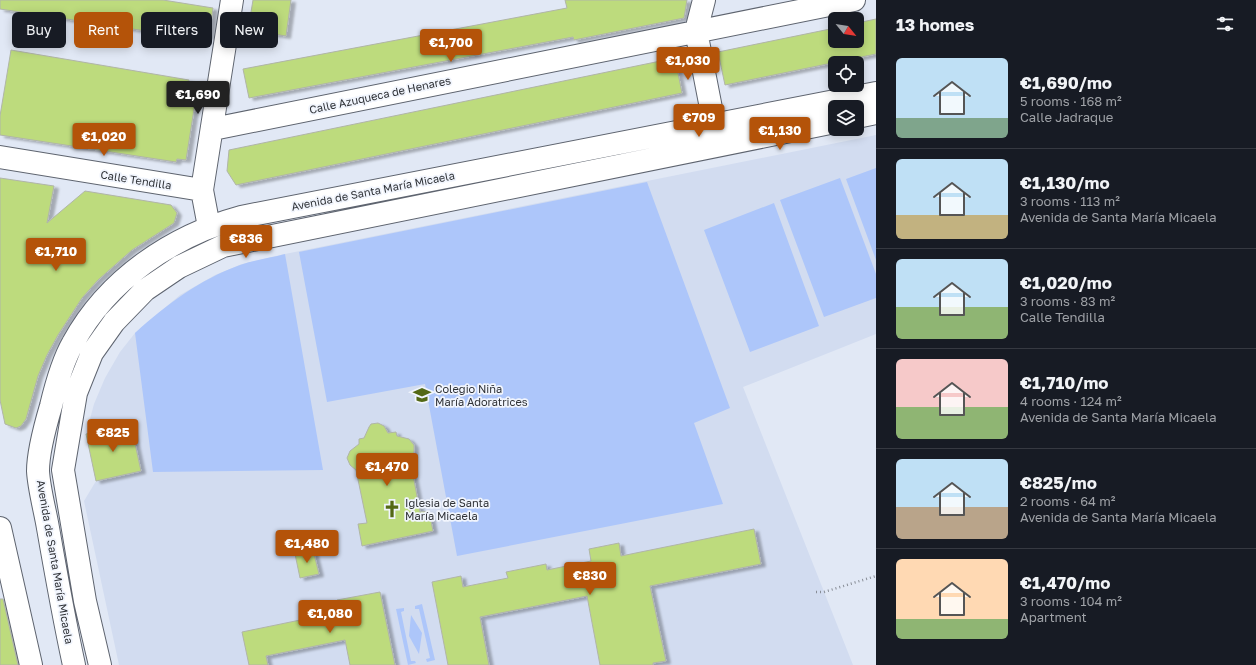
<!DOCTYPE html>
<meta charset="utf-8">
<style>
body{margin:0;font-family:"Golos Text",sans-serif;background:#242831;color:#f1f3f6;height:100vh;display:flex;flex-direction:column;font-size:15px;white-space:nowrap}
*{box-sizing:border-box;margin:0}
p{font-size:13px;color:#9ea1a6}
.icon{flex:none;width:22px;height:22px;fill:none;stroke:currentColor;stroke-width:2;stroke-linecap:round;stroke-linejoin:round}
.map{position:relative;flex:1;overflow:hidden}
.side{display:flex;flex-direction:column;background:#171b24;width:380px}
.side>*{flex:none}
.guide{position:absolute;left:12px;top:12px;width:380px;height:36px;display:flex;gap:8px}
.needle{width:26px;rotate:120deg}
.buttons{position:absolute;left:828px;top:12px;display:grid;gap:8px}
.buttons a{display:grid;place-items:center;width:36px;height:36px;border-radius:6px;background:#171b24;box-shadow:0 2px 10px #0003;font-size:20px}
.price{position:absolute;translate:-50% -34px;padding:0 9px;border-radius:4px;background:#b45309;color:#fff;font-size:13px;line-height:26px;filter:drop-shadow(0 1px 2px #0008)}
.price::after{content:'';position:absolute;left:50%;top:24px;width:12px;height:9px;margin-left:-6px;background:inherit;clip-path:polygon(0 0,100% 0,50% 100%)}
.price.on{background:#222;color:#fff}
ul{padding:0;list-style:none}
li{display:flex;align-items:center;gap:12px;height:100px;padding:0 20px}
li+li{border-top:1px solid #363941}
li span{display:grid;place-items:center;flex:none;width:112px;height:80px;border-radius:6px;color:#555}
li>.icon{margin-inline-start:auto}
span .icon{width:48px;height:48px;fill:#fffc;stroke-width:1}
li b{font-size:17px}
h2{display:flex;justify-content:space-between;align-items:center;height:48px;padding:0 20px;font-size:17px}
.tag{padding:0 14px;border-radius:6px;background:#171b24;box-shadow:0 2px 10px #0003;font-size:14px;line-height:36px}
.tag.on{background:#b45309;color:#fff}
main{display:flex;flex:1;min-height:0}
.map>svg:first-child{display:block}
</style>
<main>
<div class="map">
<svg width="876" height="665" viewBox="0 0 876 665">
<defs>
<filter id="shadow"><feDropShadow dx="4.5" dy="2.5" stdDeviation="1" flood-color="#0004"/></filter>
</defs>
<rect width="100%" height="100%" fill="#e1e8f5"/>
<path fill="#d2dcf0" d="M876 135V334L743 387 853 665H119L84 501 96 481 86 434 94 404 105 378 120 352 135 333 180 295 215 275 242 264 285 254Z"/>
<path fill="#adc6fa" d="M876 168V260L846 179Z
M840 178 876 274V298L824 317 780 200Z
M647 182 730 408 694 423 723 504 457 556 425 384 327 402 299 252Z
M774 203 819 326 750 352 704 230Z
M285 254 323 470 153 472 135 333C167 304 199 280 240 265 254 260 270 258 285 254Z
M422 604 435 660 427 662 426 659 430 658 419 609H415V606Z
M404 608V611L401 612 411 661H415L416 663 408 665 396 609Z
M411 615 422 633 419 654 409 636Z"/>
<path fill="#bddb7d" stroke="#b0b5a8" filter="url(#shadow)" d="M0 0H163L213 8 209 37 199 36V39L0 9Z
M253 0H291L286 36 248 30Z
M565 0H687L684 18 574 40 573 37 249 98 243 69 567 8Z
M876 19V54L725 85 718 52 835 28V41H857V23Z
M11 50 189 80V83L198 84 186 160 177 159 176 162 0 135V116Z
M675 58 682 93 236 185 227 171 229 150Z
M0 178 54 186 47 223 85 191 171 205 177 213 174 223 132 250 98 280 82 298 58 335 47 355 38 376 26 419 21 426 16 428 5 424 0 400Z
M378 423 384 426 388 433 396 432 397 436 409 439 414 445V452L410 459 420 512 429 511 433 531 362 546 358 524 367 523 356 470 350 465 347 458 350 451 359 444V439L364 438 369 427 371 424Z
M131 425 141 471 96 481 86 434Z
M754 529 761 564 650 586 666 661 653 663V665H600L587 596 480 617 489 665H448L432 582 461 576 463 587 508 578 506 572 546 564 547 570 591 561 589 549 619 543 621 556Z
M313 550 319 574 300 578 295 554Z
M380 592 395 665H350L345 640 266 656 268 665H249L242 632 339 612 337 600Z
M0 599H3L18 665H0Z"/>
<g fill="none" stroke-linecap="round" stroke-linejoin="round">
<g stroke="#5e646f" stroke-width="24">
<path id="minor" d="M704 0 696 31 717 139
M857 117 876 113
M213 129 854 0
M0 157 202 190
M209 227 202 190 232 0
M0 528 31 665
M74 665C64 619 56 574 48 528 45 510 39 489 38 471 38 453 46 423 51 406 56 385 62 362 73 343 108 279 172 236 241 217L876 93
M100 665 85 601 63 470 76 393 92 353 114 322 145 290 179 267 223 246 835 122"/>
</g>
<path stroke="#888d96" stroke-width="2.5" stroke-dasharray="1 3" stroke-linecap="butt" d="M816 592H824L876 576"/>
<use href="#minor" stroke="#fff" stroke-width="22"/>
</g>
<defs>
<g id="school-bare" transform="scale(1.38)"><path d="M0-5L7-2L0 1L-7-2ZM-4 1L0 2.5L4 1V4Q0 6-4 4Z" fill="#536815" stroke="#f1f5fd" stroke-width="2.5" paint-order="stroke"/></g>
<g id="church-bare" transform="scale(1.38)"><path d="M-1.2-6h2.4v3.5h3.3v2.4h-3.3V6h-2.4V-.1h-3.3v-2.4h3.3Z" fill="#536815" stroke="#f1f5fd" stroke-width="2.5" paint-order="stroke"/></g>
</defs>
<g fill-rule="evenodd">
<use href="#school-bare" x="422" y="395"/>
<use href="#church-bare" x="392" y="509"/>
</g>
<g text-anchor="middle" stroke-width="3.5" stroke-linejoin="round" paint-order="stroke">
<g font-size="11" fill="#303338" stroke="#f1f5fd">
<text transform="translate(380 95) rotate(-12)" y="4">Calle Azuqueca de Henares</text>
<text transform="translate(136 180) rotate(9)" y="4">Calle Tendilla</text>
<text transform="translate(373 191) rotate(-11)" y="4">Avenida de Santa María Micaela</text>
<text transform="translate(55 562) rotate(80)" y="4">Avenida de Santa María Micaela</text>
</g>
<g font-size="11" fill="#303338" stroke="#f1f5fd" text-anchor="start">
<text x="435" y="393">Colegio Niña<tspan x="435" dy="13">María Adoratrices</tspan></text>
<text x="405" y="507">Iglesia de Santa<tspan x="405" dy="13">María Micaela</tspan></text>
</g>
</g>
</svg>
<div class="buttons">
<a><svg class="needle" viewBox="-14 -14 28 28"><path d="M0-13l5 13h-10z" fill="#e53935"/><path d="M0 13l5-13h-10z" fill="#9ea1a6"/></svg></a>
<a><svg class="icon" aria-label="locate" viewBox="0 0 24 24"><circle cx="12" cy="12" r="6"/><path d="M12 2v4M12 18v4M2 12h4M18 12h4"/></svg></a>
<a><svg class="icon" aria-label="layers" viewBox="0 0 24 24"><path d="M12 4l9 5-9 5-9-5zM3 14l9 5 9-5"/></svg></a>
</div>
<b class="price" style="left:451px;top:63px">€1,700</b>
<b class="price" style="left:688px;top:81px">€1,030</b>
<b class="price on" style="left:198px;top:115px">€1,690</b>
<b class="price" style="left:699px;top:138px">€709</b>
<b class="price" style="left:780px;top:151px">€1,130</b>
<b class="price" style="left:104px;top:157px">€1,020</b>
<b class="price" style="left:246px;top:259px">€836</b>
<b class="price" style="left:56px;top:272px">€1,710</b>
<b class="price" style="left:113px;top:453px">€825</b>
<b class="price" style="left:387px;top:487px">€1,470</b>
<b class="price" style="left:307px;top:564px">€1,480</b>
<b class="price" style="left:590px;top:596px">€830</b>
<b class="price" style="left:330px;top:634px">€1,080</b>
<div class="guide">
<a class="tag">Buy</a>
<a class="tag on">Rent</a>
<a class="tag">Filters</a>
<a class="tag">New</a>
</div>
</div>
<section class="side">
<h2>13 homes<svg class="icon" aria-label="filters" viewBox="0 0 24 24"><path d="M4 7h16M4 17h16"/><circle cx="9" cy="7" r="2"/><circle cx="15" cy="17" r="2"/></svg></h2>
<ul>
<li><span style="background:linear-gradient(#bfe0f5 75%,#7fa58c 0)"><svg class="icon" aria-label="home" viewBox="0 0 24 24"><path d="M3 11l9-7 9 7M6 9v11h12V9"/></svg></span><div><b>€1,690/mo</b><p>5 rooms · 168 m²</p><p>Calle Jadraque</p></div></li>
<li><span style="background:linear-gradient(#bfe0f5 70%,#c2b280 0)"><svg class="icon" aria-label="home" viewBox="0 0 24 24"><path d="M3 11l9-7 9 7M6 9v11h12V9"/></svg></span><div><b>€1,130/mo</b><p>3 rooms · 113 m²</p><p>Avenida de Santa María Micaela</p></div></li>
<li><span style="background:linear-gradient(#bfe0f5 60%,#8fb573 0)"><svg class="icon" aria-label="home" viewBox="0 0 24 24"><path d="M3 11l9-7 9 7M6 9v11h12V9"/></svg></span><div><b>€1,020/mo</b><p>3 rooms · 83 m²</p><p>Calle Tendilla</p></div></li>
<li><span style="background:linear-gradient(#f6c9c9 60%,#8fb573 0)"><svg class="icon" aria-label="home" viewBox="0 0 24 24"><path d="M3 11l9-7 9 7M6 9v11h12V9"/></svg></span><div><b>€1,710/mo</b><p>4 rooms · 124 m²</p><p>Avenida de Santa María Micaela</p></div></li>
<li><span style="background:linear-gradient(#bfe0f5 60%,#b9a48a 0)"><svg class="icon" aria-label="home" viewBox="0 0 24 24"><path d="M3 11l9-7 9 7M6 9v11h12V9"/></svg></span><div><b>€825/mo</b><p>2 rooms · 64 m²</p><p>Avenida de Santa María Micaela</p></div></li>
<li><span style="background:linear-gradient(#ffd9b3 75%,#8fb573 0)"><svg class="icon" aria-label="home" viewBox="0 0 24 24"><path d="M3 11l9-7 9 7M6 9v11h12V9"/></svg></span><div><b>€1,470/mo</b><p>3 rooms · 104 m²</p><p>Apartment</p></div></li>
</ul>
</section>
</main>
